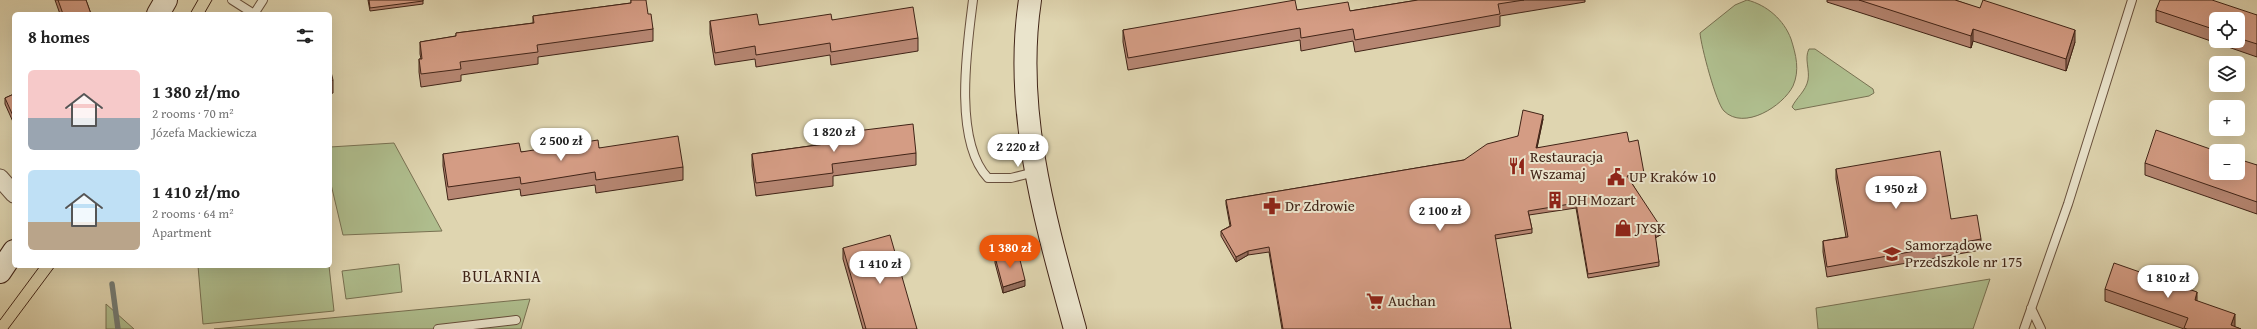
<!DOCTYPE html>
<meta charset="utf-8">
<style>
body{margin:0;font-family:"Gentium Book Plus",serif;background:#f2f2f2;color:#222;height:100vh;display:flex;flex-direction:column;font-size:15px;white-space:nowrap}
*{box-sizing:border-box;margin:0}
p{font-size:13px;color:#767676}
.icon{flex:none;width:22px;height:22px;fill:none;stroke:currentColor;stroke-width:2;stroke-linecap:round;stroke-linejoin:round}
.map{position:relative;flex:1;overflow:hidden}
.panel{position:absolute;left:12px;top:12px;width:320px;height:256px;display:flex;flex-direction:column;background:#fff;border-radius:6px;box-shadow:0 4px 16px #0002}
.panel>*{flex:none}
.fabs{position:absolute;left:2209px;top:12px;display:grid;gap:8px}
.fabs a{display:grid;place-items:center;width:36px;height:36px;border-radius:6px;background:#fff;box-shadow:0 4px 16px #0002;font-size:20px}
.price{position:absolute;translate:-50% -34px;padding:0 9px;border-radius:14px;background:#fff;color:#222;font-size:13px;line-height:26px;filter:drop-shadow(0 1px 2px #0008)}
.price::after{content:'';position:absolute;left:50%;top:24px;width:12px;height:9px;margin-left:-6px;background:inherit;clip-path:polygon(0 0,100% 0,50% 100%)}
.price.active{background:#ea580c;color:#fff}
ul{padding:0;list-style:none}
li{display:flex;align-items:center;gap:12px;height:100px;padding:0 16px}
li span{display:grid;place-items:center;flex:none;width:112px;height:80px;border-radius:6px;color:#555}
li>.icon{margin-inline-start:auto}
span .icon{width:48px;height:48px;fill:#fffc;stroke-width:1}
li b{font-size:17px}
h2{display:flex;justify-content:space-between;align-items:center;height:48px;padding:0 16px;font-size:17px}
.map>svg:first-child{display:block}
</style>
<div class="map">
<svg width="2257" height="329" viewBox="0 0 2257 329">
<rect width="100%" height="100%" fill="#dfd5b0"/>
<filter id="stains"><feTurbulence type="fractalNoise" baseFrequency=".005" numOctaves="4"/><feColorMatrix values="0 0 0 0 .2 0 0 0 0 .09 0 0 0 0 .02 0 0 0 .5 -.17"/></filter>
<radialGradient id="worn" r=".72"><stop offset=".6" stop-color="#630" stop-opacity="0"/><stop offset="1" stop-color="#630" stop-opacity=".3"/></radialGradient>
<path fill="#afbe8e" stroke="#787152" d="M1747 0C1767 5 1784 20 1791 39 1796 55 1800 70 1793 86 1783 106 1744 131 1724 111 1716 103 1701 46 1700 33L1735 5Z
M1809 49H1815L1873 89 1874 93 1869 96 1795 110 1792 107C1796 98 1806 91 1808 80 1810 70 1804 58 1809 49Z
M394 143 442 231 343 235 330 180V147Z
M399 264 402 292 346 299 342 271Z
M198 266H329L334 311 203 324Z
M1990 279 1973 329H1818L1816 308Z
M530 299 521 329H214Z
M106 304 134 329H106Z"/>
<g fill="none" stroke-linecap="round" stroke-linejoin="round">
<path stroke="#737c75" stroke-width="5.5" d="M112 284 118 329"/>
<g stroke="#68503d" stroke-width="10">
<path id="lane" d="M232 0 254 14
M973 0C967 47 953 141 988 178H1011L1035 172
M254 14 263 0
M2031 308 2041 329
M438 329 516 320
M2024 329 2068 204 2132 0"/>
</g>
<g stroke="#68503d" stroke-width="19">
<path id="street" d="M0 178 14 194"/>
</g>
<g stroke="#412417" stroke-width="24">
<path id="secondary" d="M1030 0C1013 112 1046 223 1075 329
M158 14 166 0
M0 272 14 251"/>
</g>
<use href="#lane" stroke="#eae4cc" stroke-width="8"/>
<use href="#street" stroke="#eae4cc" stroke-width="17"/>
<use href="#secondary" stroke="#eae4cc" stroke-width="22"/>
<path stroke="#412417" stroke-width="1" d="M190 14 198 0
M204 14 212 0
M0 320 40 266
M8 329 55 266"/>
</g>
<path fill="#b68672" stroke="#412417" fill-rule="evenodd" d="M55 0H86L91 14H60Z
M368 0H423V4L370 11Z
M631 0 648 14 653 29V41L538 57V64L461 75V81L421 87 419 72V59H421L420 54V42L456 36V33L533 23V16L631 3Z
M1418 0H1585V2L1500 16V26L1355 52 1353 41 1301 51 1300 40 1128 70 1123 42V30L1297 10 1350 11Z
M1827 0H1955L2075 42 2066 71 1973 41 1971 48 1827 2Z
M2156 10 2257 15V57L2156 22ZM2216 19H2238V41H2216Z
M832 20 918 38V51L831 65 830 55 756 67 755 59 715 65 710 34V21L759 25Z
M14 94V124L5 104V98Z
M1543 119 1537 148 1629 142 1644 173V178L1630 180 1662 234 1655 238 1659 262V266L1588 278 1576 208 1529 215 1532 229V233L1495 239 1511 329H1282L1269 252 1248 255 1236 262 1221 236V231L1230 226 1226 204V200L1464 160 1518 136Z
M824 135 916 153V165L833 176V186L756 196 752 166V154L824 144Z
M599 148 683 167V180L596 193 595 185 521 196 520 189 448 200 443 166V154L521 152Z
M2145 163 2257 165V214L2145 175Z
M1836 169 1951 219 1981 239V250L1827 277 1823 252V241L1846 237 1836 179Z
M843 248 917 329H863L843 259Z
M995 257 1025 286 1003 293 995 263Z
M2105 289 2197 301 2235 327 2241 329H2184L2105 301Z"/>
<path fill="#946d5c" stroke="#412417" d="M1973 29V41L1971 48V36Z
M2075 30V42L2066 71V59Z
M333 80V93L330 94V81Z
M1543 115V119L1536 152V148Z
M1662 229V234L1655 238V233Z
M1248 251V255L1236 262V257Z
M1025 280V286L1003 293V287Z
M2197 292V304L2195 300Z
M2235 314V326L2234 329 2231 325Z"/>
<path fill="#d49c84" stroke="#412417" d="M58 0H86L91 14H63Z
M369 0H423V1L370 8Z
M631 0H646L648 14H651L653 29 537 45 538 52 460 62 461 69 421 74 419 59H422L420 42 456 36V33L534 23 533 16 631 3Z
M1295 0 1297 10 1348 2 1350 11 1418 0H1524L1498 4 1500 14 1355 40 1353 29 1301 38 1300 28 1128 58 1123 30Z
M1859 0H1955L1980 8 1983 0 2075 30 2066 59 1973 29 1971 36Z
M2160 0H2212L2257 15V44L2238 38V19H2216V30L2156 10Z
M913 7 918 38 831 52 830 43 756 55 755 46 715 53 710 21 757 14 759 25 831 14 832 20Z
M330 68 333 80 330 81Z
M14 94V118L5 98Z
M1523 110 1543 115 1536 148 1627 132 1629 142 1638 140 1644 173 1627 176 1662 229 1655 233 1659 262 1588 274 1576 203 1528 211 1532 229 1495 235 1511 329H1283L1269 247 1248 251 1236 257 1221 231 1231 226 1226 200 1464 160 1487 144 1518 136Z
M913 124 916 153 832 164 833 173 756 183 752 154 825 144 824 135Z
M2156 130 2216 151V173H2238V159L2257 165V202L2145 163Z
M678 136 683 167 596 180 595 172 521 184 520 177 448 187 443 154 519 143 521 152 598 140 599 148Z
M1940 151 1951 219 1977 215 1981 239 1827 267 1823 241 1848 237 1836 169Z
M890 235 917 329H866L843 248Z
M1018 252 1025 280 1003 287 995 257Z
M2114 263 2197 292 2195 300 2235 314 2231 325 2241 329H2187L2184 328 2188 318 2105 289Z"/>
<defs>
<g id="restaurant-bare" transform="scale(1.38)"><path d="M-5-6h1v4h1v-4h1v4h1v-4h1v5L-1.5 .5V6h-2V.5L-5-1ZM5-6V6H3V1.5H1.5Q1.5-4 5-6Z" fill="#8f2418" stroke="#eae4cc" stroke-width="2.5" paint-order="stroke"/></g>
<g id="civic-bare" transform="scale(1.38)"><path d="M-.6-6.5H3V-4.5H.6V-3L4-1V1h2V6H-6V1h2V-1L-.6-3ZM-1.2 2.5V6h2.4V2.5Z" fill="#8f2418" stroke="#eae4cc" stroke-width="2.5" paint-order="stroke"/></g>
<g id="building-bare" transform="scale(1.38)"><path d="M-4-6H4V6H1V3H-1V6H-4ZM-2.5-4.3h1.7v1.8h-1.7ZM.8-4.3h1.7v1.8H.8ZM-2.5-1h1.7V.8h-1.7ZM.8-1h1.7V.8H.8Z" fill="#8f2418" stroke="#eae4cc" stroke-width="2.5" paint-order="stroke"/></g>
<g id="pharmacy-bare" transform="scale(1.38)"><path d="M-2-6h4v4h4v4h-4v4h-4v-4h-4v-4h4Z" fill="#8f2418" stroke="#eae4cc" stroke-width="2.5" paint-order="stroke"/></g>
<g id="shop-bare" transform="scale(1.38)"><path d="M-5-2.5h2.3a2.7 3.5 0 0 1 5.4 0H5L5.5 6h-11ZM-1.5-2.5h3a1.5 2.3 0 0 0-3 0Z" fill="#8f2418" stroke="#eae4cc" stroke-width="2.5" paint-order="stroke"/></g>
<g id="school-bare" transform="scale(1.38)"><path d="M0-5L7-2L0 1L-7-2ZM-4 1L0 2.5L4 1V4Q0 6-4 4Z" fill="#8f2418" stroke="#eae4cc" stroke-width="2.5" paint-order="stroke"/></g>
<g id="supermarket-bare" transform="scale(1.38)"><path d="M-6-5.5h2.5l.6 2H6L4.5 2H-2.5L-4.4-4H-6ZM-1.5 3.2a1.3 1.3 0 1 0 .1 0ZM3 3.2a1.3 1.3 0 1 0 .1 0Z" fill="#8f2418" stroke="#eae4cc" stroke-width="2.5" paint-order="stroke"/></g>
</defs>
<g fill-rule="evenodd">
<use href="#restaurant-bare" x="1517" y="166"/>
<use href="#civic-bare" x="1616" y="177"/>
<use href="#building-bare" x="1555" y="200"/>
<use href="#pharmacy-bare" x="1272" y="206"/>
<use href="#shop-bare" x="1623" y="228"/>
<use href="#school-bare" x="1892" y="254"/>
<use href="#supermarket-bare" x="1375" y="301"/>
</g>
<g text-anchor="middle" stroke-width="4" stroke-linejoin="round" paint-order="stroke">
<g font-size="15" fill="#412417" stroke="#eae4cc" text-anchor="start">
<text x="1530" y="162">Restauracja<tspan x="1530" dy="17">Wszamaj</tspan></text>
<text x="1629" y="182">UP Kraków 10</text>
<text x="1568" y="205">DH Mozart</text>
<text x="1285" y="211">Dr Zdrowie</text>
<text x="1636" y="233">JYSK</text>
<text x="1905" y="250">Samorządowe<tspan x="1905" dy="17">Przedszkole nr 175</tspan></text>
<text x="1388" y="306">Auchan</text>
</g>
<g font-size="16" letter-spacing="1" fill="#412417" stroke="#eae4cc">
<text x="502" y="282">BULARNIA</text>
</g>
</g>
<rect width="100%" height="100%" filter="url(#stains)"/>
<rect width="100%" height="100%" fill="url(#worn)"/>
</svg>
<div class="fabs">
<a><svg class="icon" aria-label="locate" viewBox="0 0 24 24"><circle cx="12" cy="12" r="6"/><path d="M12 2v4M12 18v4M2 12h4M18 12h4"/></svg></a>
<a><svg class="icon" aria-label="layers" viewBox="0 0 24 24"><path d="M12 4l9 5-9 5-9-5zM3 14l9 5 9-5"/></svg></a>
<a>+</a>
<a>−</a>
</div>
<b class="price" style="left:834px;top:153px">1 820 zł</b>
<b class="price" style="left:561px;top:162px">2 500 zł</b>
<b class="price" style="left:1018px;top:168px">2 220 zł</b>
<b class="price" style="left:1896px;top:210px">1 950 zł</b>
<b class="price" style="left:1440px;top:232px">2 100 zł</b>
<b class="price active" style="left:1010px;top:269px">1 380 zł</b>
<b class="price" style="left:880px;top:285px">1 410 zł</b>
<b class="price" style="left:2168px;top:299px">1 810 zł</b>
<section class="panel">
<h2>8 homes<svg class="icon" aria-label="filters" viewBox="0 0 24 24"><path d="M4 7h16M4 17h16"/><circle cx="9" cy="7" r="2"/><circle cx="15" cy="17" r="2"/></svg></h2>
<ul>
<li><span style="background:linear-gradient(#f6c9c9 60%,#9aa5b1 0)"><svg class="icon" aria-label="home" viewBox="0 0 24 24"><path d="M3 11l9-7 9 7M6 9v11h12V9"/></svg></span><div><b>1 380 zł/mo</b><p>2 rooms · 70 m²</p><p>Józefa Mackiewicza</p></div></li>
<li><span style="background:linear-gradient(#bfe0f5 65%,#b9a48a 0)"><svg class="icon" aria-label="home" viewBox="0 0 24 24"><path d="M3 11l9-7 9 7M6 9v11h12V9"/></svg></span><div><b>1 410 zł/mo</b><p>2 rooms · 64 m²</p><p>Apartment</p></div></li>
</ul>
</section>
</div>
